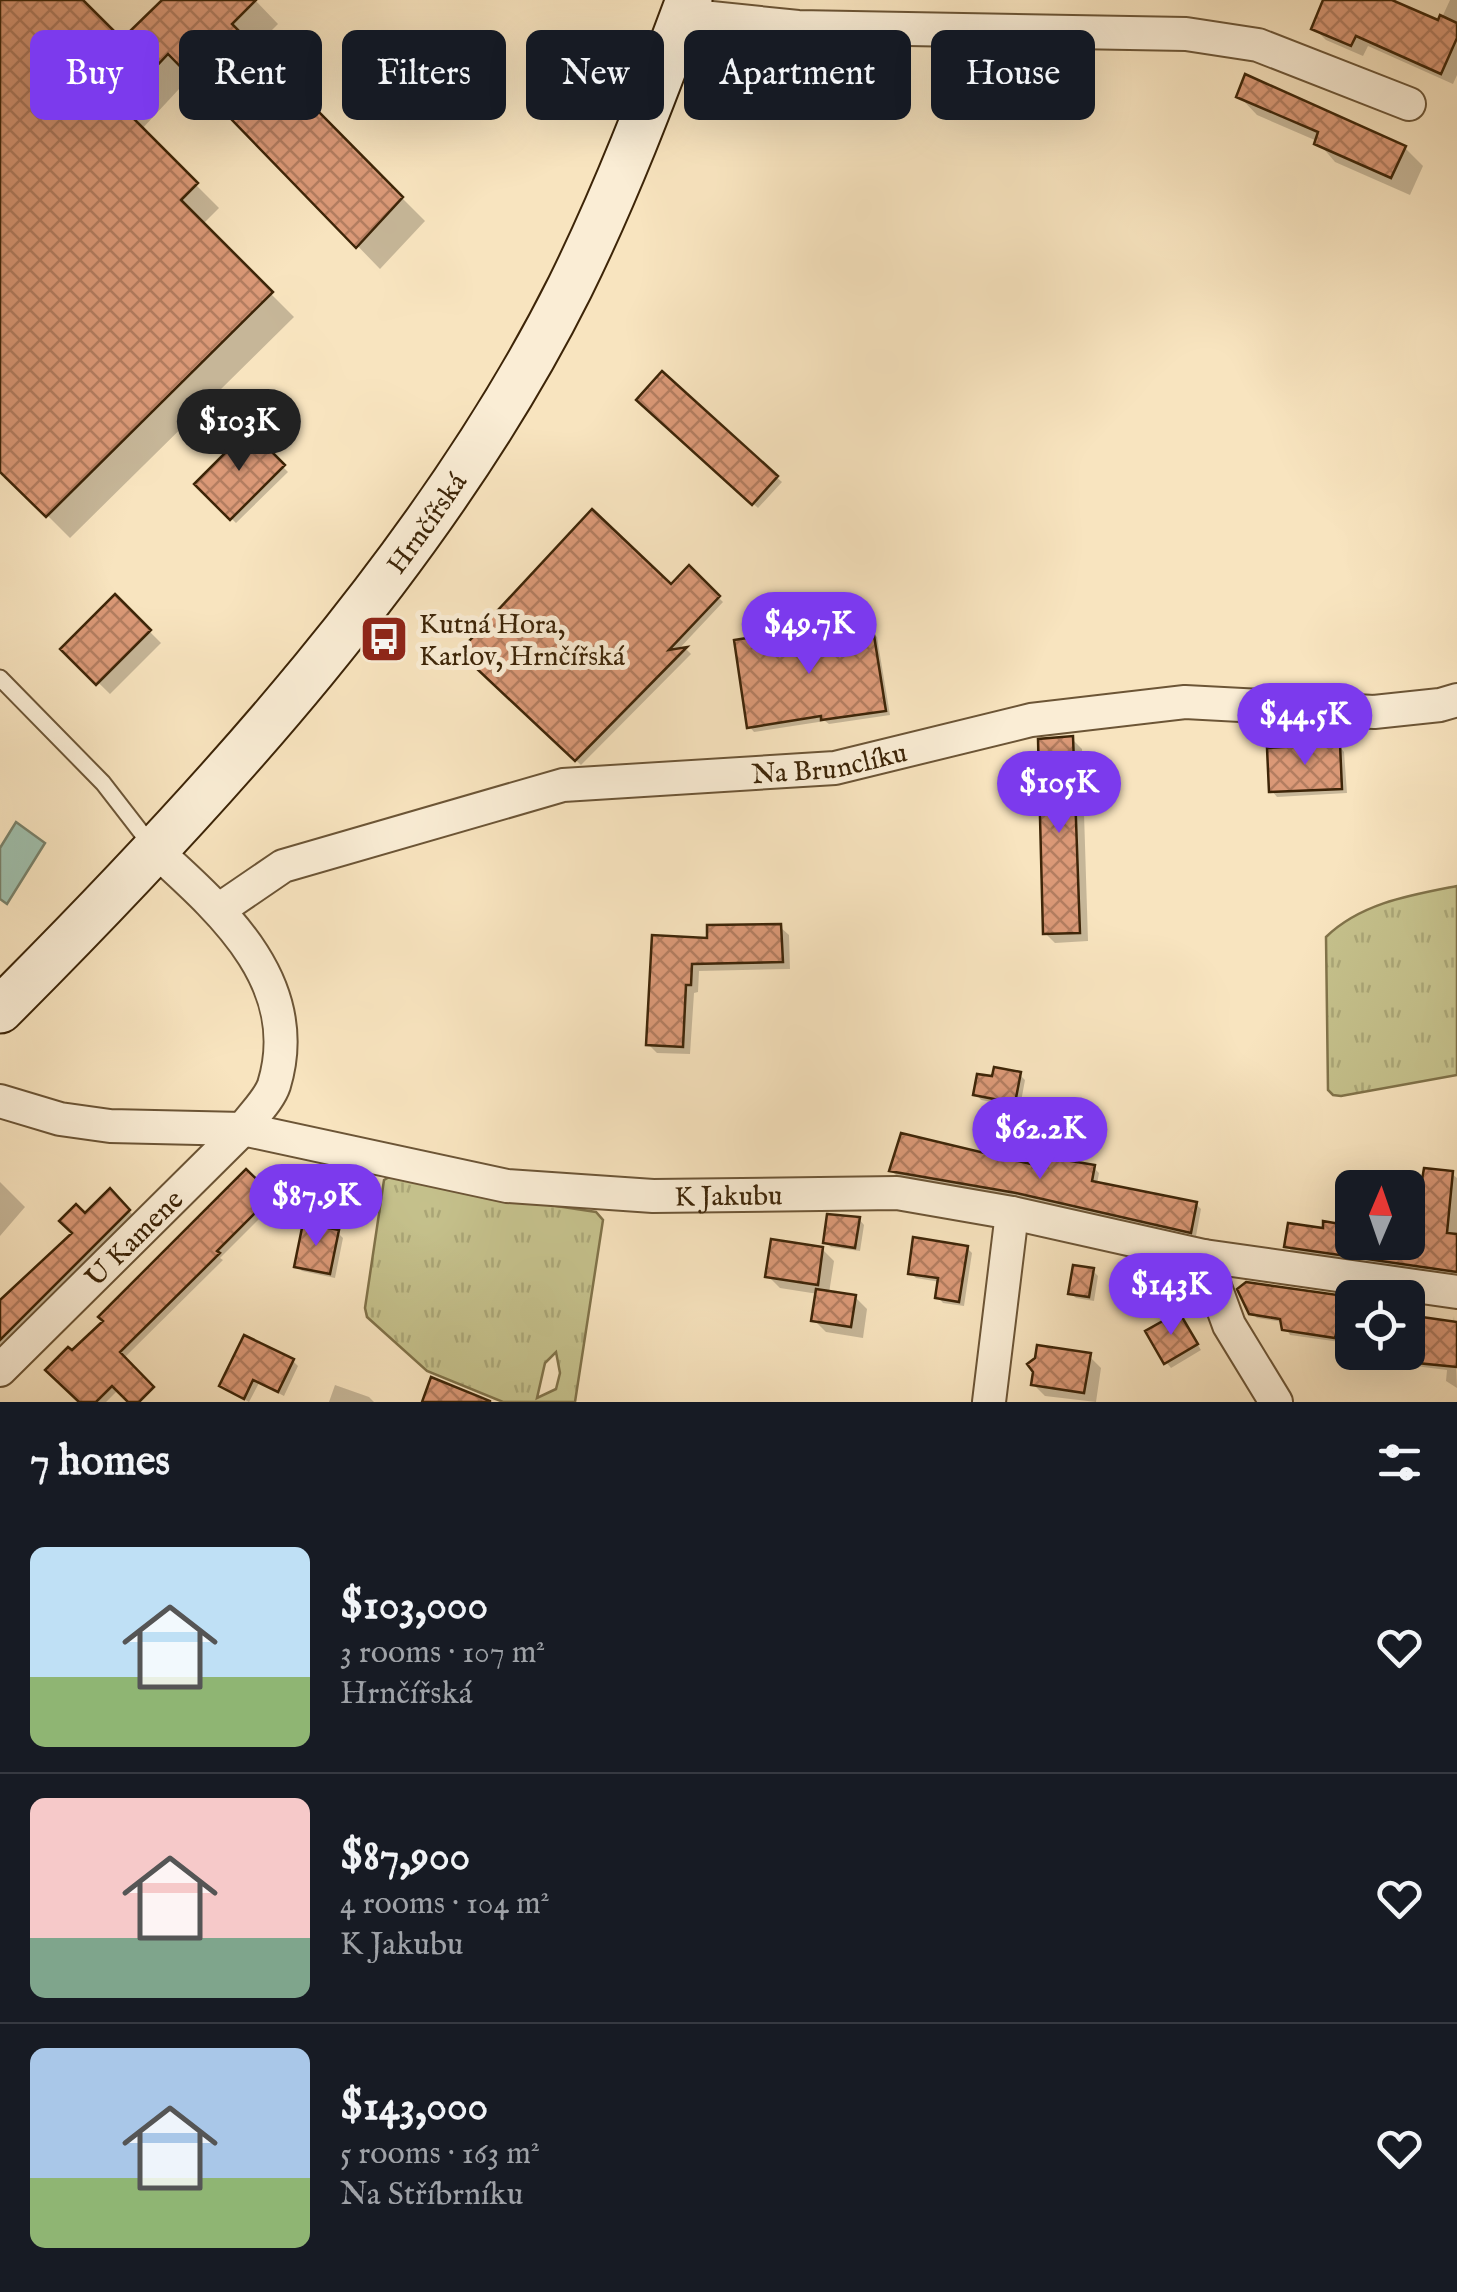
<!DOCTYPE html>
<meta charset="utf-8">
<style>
body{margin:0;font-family:"IM FELL English",serif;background:#242831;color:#f1f3f6;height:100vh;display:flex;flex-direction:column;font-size:38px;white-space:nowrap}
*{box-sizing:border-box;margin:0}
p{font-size:32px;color:#9ea1a6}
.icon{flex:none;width:55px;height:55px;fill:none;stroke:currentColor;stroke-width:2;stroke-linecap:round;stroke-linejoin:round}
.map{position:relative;height:1402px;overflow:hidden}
.drawer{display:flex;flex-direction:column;background:#171b24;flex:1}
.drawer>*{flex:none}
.banner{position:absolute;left:30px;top:30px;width:1398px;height:90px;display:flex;gap:20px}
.needle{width:65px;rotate:2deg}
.fabs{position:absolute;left:1335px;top:1170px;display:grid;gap:20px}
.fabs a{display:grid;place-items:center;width:90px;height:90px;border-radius:15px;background:#171b24;box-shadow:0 10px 40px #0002;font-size:50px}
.price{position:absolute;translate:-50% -85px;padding:0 22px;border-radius:35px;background:#7c3aed;color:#fff;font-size:32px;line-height:65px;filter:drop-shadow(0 2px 5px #0008)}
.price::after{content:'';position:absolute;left:50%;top:60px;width:30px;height:22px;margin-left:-15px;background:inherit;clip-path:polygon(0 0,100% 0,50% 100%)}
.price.active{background:#222;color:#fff}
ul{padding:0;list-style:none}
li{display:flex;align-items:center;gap:30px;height:250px;padding:0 30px}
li+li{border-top:2px solid #363941}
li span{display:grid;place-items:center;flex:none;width:280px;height:200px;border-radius:15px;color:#555}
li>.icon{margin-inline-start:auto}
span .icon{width:120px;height:120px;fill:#fffc;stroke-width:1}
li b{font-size:42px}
h2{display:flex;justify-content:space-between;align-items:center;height:120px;padding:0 30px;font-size:42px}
.pill{padding:0 35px;border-radius:15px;background:#171b24;box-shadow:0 10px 40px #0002;font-size:35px;line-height:90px}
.pill.active{background:#7c3aed;color:#fff}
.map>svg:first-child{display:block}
</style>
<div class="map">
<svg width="1457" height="1402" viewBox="0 0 1457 1402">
<defs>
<pattern id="grass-tufts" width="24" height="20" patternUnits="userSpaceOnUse" patternTransform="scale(2.5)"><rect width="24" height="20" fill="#c5c18c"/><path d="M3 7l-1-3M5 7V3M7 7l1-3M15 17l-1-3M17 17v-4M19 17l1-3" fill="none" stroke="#aaa677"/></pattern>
<pattern id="building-cross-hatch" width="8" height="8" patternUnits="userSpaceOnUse" patternTransform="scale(2.5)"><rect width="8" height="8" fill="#db9977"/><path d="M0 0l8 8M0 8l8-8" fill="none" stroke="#b37d60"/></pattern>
</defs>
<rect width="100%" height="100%" fill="#f8e4bf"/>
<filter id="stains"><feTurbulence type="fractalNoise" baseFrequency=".002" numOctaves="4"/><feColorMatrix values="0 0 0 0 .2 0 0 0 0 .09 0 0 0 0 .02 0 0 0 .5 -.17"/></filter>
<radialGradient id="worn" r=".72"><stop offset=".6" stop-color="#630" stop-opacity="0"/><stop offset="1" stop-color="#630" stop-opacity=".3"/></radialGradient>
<path fill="url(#grass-tufts)" stroke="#81734a" stroke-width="2.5" fill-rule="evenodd" d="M1457 886V1075L1341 1096 1333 1095 1328 1090 1326 937C1361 903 1411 895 1457 886Z
M391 1176 469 1193 596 1212 603 1220 575 1402H503L427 1371 367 1317 365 1308 384 1180ZM556 1352 560 1373 556 1389 537 1398 545 1363Z"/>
<path fill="#9fbfac" stroke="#78816a" stroke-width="2.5" d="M16 822 45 843 7 904 0 899V848Z"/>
<path fill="#0003" d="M0 0H79L122 43 166 0H255L278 24 253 49 425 221 380 269 192 75 141 130 219 208 202 225 294 317 70 538 0 468Z
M1326 0H1386L1439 24 1450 0H1457V75L1453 84 1368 46 1363 56 1326 40 1314 28Z
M1239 96 1405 148 1423 166 1410 195 1335 162 1317 141 1257 115Z
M662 375 782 482 758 508 639 400Z
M249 433 288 472 236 523 197 484Z
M689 569 723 602 677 651 687 650 691 654 581 765 462 652 671 587Z
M115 597 161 643 110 694 64 649Z
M872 632 877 637 890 715 829 724 825 721 754 732 749 726 785 634 791 641Z
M1072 739 1082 749 1088 941 1055 943 1045 933Z
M1339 746 1344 752 1347 793 1277 797 1272 791Z
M780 927 789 935 790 969 699 971 698 992 694 993 690 1054 657 1053 648 1044 654 938 710 941Z
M1020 1075 1025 1080 1020 1107 981 1100 976 1094Z
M1094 1168 1099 1173 1097 1184 1196 1204 1201 1209 1196 1236 1023 1198 897 1176 892 1171Z
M246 1172 276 1202 220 1258 223 1260 123 1359 153 1389 140 1402H132L119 1389 106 1402H82L72 1354Z
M1452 1174 1457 1178V1280L1297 1257 1287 1246 1325 1230V1224L1352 1228V1242H1408V1193L1423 1194Z
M0 1182 25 1207 0 1236Z
M110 1192 134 1216 0 1351V1304L75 1233 85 1217Z
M859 1219 864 1225 860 1251 831 1247 826 1242Z
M338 1233 343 1238 335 1278 302 1271 297 1266Z
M967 1248 972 1253 964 1306 943 1303 938 1297 940 1282 916 1278 911 1273Z
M822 1249 834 1261 829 1293 855 1297 867 1309 863 1338 826 1332 814 1320 818 1294 780 1288 768 1276Z
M1092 1270 1098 1276 1094 1301 1076 1298 1071 1293Z
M1247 1285 1352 1301V1336L1341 1335 1340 1342 1290 1335 1283 1322 1257 1318 1251 1312Z
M1179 1315 1201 1350 1171 1368 1166 1362Z
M1454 1316 1457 1388 1446 1381 1447 1370 1415 1366 1410 1361 1391 1358 1386 1353 1408 1352V1318L1453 1324Z
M1089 1356 1101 1368 1096 1402 1045 1396 1033 1384Z
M293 1361 298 1366 284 1396 259 1383 249 1402 222 1386Z
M335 1385 369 1397 374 1402H329Z"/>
<path fill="url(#building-cross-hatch)" stroke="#3d2508" stroke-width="2.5" d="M0 0H83L122 39 162 0H256L232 24 403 197 356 248 168 54 120 105 198 183 181 200 273 292 46 517 0 472Z
M1323 0H1392L1438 20 1440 15 1457 23V38L1441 74 1356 36 1351 46 1311 29Z
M1245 74 1406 146 1391 178 1314 144 1318 132 1236 97Z
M662 371 778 476 752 505 636 400Z
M249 429 285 465 230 520 194 484Z
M592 509 671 584 689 565 720 596 669 650 687 647 575 761 459 652Z
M115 594 151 630 96 685 60 649Z
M873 629 886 711 821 720V716L747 728 734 640 786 632 787 639Z
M1073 736 1080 933 1043 934 1038 739Z
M1340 744 1342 789 1269 792 1267 748Z
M781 924 783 962 692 964 691 985H686L683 1047 646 1045 652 935 707 938V925Z
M994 1067 1021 1072 1015 1103 973 1095 977 1074 992 1076Z
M901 1133 1039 1166 1041 1156 1095 1165 1092 1181 1197 1202 1191 1233 1016 1193 889 1171Z
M1424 1168 1453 1171 1447 1233 1457 1234V1272L1284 1247 1288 1223 1323 1228V1221L1352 1226V1242H1408V1190L1420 1192Z
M246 1169 273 1195 217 1251 220 1253 120 1352 154 1387 139 1402H128L112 1386 96 1402H79L45 1370 68 1347 72 1350 103 1321 98 1317Z
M110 1188 130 1210 0 1340V1300L72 1233 59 1221 76 1204 85 1213Z
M827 1214 860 1217 855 1248 823 1243Z
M303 1223 339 1230 330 1274 294 1267Z
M913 1237 968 1246 959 1302 935 1298 938 1278 908 1274Z
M771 1239 823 1247 818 1285 765 1277Z
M1073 1265 1094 1268 1089 1297 1068 1294Z
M1246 1282 1352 1297V1333L1337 1331 1335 1338 1282 1330 1280 1319 1249 1314 1237 1289Z
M816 1289 856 1295 851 1327 811 1321Z
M1179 1312 1198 1344 1164 1364 1145 1331Z
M1408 1315 1457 1322V1367L1407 1362Z
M244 1335 294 1359 278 1392 253 1380 244 1399 219 1386Z
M1037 1345 1091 1353 1084 1393 1031 1385 1033 1372 1027 1364 1035 1358Z
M431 1377 490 1401V1402H422Z"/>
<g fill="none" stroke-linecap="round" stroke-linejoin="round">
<g stroke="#6c5536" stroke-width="19">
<path id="service" d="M0 678 103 783 151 845"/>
</g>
<g stroke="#6c5536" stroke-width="36">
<g id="minor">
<path d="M683 15 798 27 1186 34 1258 45 1409 104"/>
<path id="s1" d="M220 909 283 866 563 785 835 768 1031 720 1185 702 1374 712 1440 705 1457 700"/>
<path id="s2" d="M0 1101 60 1119 110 1126 243 1129 507 1186 653 1196 897 1193 1012 1213 1204 1256 1457 1292"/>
<path d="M1204 1256 1229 1325 1276 1402"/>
<path id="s3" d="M0 1370 243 1129C252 1116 269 1100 274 1085 305 983 222 911 155 850"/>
<path d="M989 1402 1012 1213"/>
</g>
</g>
<g stroke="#3d2508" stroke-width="49">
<g id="secondary">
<path id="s4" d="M0 1010C209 801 437 553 570 287 616 194 653 97 689 0"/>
</g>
</g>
<use href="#service" stroke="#faedd5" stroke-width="15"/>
<use href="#minor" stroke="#faedd5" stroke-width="32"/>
<use href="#secondary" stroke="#faedd5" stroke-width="45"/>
</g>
<defs>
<g id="bus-square" transform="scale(2.5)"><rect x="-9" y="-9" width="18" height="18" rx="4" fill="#8f2418" stroke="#faedd5"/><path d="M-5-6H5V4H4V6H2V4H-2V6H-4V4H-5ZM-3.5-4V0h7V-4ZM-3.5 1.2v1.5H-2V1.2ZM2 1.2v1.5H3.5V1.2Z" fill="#fff"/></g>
</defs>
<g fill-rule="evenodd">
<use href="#bus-square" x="384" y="639"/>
</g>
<g text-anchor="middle" stroke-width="10" stroke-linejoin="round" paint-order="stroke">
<g font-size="28" fill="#3d2508" stroke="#faedd5">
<text dy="10" stroke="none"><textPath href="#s4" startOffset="648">Hrnčířská</textPath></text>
<text dy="10" stroke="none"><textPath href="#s1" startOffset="635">Na Brunclíku</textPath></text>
<text dy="10" stroke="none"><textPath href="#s2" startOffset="738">K Jakubu</textPath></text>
<text dy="10" stroke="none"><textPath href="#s3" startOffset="188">U Kamene</textPath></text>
</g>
<g font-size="28" fill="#3d2508" stroke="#faedd5" text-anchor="start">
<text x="419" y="633">Kutná Hora,<tspan x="419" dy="32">Karlov, Hrnčířská</tspan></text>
</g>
</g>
<rect width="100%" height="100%" filter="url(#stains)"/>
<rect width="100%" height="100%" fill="url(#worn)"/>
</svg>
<div class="fabs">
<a><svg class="needle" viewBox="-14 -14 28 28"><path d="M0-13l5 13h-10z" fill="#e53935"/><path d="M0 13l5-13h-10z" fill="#9ea1a6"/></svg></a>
<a><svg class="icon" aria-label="locate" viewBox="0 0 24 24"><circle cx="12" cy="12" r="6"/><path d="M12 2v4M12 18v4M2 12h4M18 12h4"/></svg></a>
</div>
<b class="price active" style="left:239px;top:474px">$103K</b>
<b class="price" style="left:809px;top:677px">$49.7K</b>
<b class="price" style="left:1305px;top:768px">$44.5K</b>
<b class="price" style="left:1059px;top:836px">$105K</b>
<b class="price" style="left:1040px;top:1182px">$62.2K</b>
<b class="price" style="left:316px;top:1249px">$87.9K</b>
<b class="price" style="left:1171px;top:1338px">$143K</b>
<div class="banner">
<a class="pill active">Buy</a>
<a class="pill">Rent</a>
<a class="pill">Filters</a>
<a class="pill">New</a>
<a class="pill">Apartment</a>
<a class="pill">House</a>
</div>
</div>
<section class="drawer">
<h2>7 homes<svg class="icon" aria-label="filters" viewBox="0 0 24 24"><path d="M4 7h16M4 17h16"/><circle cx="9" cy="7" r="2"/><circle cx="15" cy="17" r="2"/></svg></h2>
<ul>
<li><span style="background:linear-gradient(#bfe0f5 65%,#8fb573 0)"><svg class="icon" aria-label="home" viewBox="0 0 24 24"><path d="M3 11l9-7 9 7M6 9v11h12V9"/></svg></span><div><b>$103,000</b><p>3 rooms · 107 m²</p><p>Hrnčířská</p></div><svg class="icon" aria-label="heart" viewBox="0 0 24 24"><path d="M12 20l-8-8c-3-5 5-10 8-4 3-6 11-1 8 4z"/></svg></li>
<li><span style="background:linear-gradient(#f6c9c9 70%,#7fa58c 0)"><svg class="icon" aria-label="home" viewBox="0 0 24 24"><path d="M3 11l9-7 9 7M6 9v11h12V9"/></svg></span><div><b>$87,900</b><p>4 rooms · 104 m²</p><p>K Jakubu</p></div><svg class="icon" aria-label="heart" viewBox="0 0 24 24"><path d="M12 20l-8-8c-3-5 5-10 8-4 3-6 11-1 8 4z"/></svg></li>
<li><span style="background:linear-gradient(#a9c7e8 65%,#8fb573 0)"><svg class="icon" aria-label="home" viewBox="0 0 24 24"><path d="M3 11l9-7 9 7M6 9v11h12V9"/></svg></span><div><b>$143,000</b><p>5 rooms · 163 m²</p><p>Na Stříbrníku</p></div><svg class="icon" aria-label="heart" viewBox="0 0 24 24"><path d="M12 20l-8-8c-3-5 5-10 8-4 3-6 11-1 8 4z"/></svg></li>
</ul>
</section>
